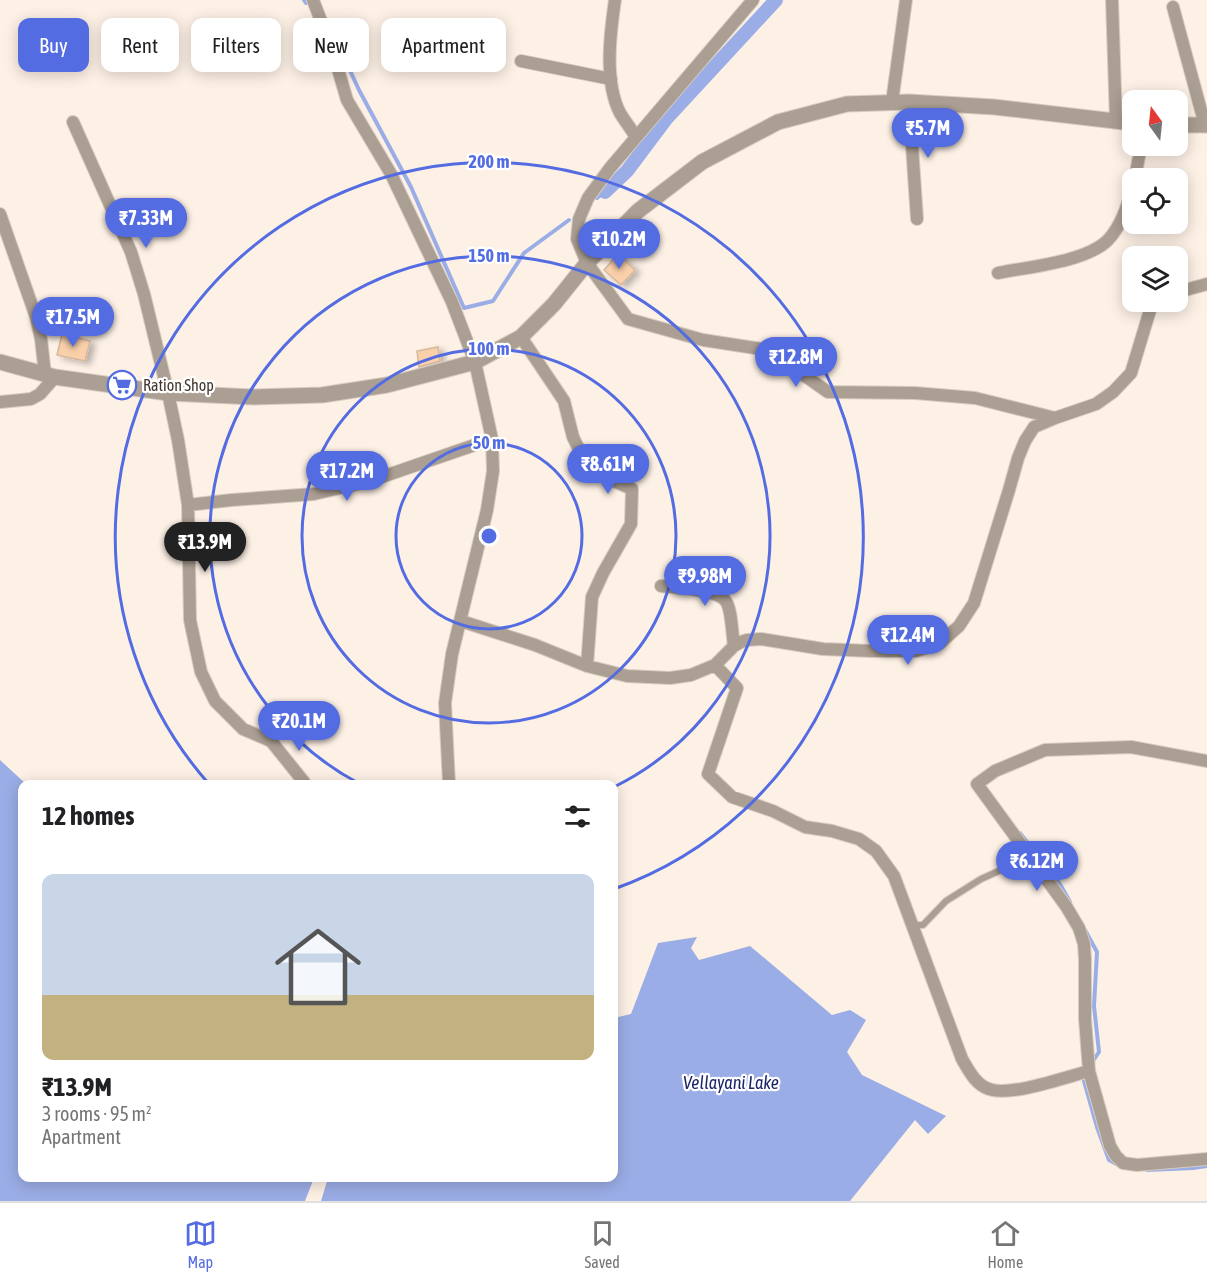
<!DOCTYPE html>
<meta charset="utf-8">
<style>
body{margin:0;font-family:"Asap Condensed",sans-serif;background:#f6f6f6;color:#202124;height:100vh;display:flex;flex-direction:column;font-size:22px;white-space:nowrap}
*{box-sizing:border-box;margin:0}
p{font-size:20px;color:#757577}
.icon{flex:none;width:33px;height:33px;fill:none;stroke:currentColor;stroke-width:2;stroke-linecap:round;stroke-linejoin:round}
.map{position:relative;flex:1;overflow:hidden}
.drawer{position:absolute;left:18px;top:780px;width:600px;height:402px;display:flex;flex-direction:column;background:#fff;border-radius:12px;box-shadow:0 3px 15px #0003}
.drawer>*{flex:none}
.top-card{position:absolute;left:18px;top:18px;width:600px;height:54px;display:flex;gap:12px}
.needle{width:39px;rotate:345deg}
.buttons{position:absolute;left:1122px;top:90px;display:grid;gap:12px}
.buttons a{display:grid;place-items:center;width:66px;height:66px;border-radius:12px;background:#fff;box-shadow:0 3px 15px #0003;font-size:30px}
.price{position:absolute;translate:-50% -51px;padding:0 14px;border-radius:21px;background:#546ce2;color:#fff;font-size:20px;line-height:39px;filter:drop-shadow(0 2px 3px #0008)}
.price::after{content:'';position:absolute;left:50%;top:36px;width:18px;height:14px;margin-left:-9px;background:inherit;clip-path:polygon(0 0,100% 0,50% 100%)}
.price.active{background:#222;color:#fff}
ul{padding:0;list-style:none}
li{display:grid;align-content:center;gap:12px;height:318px;padding:0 24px}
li+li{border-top:2px solid #e0e0e0}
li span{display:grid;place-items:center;height:186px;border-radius:12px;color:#555}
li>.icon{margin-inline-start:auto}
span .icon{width:108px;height:108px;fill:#fffc;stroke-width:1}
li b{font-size:26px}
h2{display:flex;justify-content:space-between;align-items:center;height:72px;padding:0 24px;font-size:26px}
.tag{padding:0 21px;border-radius:12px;background:#fff;box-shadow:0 3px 15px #0003;font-size:21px;line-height:54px}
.tag.active{background:#546ce2;color:#fff}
.tabs{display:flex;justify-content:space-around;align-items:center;height:84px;border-top:2px solid #e0e0e0;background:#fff;font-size:16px;color:#757577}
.tabs a{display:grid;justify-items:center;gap:3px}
.tabs .active{color:#546ce2}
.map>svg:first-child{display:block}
</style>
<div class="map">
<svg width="1207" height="1201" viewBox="0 0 1207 1201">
<defs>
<filter id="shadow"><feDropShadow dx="5" dy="3" stdDeviation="3" flood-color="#0004"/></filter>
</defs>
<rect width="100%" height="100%" fill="#fdf0e5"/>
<path fill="#9bade6" d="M0 760 26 784H22V1178H314L305 1201H0Z
M697 937 691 948 699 960 750 946 832 1015 850 1010 866 1020 847 1052 862 1075 946 1116 928 1134 915 1120 850 1201H321L328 1178H614V1018L631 1014 658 943Z"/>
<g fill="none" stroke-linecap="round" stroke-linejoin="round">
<path stroke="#9bade6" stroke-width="4" d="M304 0 306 3
M335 38 359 90 411 187 464 308 493 301 524 253 569 220
M597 198 605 192
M1020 833 1060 884 1070 902
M1085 930 1097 952 1094 1006 1099 1052 1093 1061
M1084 1081 1097 1127 1109 1160 1120 1166
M1147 1170 1193 1168 1207 1166"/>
<path stroke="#9bade6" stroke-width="14" d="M605 192 627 171 666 119 776 0"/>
</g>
<path fill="#fad0aa" stroke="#d5b89d" stroke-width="1.5" filter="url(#shadow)" d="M618 254 635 270 621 285 604 270Z
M62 334 90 341 85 361 57 355Z
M438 347 440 361 419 367 417 351Z"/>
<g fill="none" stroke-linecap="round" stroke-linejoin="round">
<g stroke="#d8cbc0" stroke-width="8">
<path id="service" d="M911 925H923L946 901 981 879 1030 857"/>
</g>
<g stroke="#d8cbc0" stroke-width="14">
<path id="minor" d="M313 0 333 52 347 100 391 174 452 302 475 362 492 439 493 471 487 510 452 654 445 703 449 784
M615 0C610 34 604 82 620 113 625 121 631 129 636 137
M753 0 610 168 588 198 579 219 577 239 587 263 628 319 703 340 768 350 828 392 915 393 975 398 1055 418
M1112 0 1116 121
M1173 7 1205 125
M521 61 611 79
M892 102 906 0
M909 102 917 219
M73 122 131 252 144 294 168 393 178 440 188 505 190 620 201 672 215 701 243 729 271 741 304 782
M1135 178 1141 146
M0 214 36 317 41 339 45 374
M998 273C1028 267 1086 262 1108 240 1121 226 1127 207 1132 190
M1178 292 1207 284
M521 337 564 401 573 437 589 470 632 489 631 524 603 573 592 597 587 666
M0 402 31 399 40 394 55 377
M188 505 232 500 314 494 370 481 492 439
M661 586C677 588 714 589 725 600 732 608 732 635 734 646
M461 621 535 645 587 666 627 676 670 678 691 675 715 665 734 646 741 642 747 640 761 639 823 649 871 651H916L940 643 959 626 974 603 1009 490 1018 458 1025 441 1034 427 1055 418 1096 404 1113 392 1131 373 1151 307 1157 302
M715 665 737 688 708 774 732 797 773 811 805 827 832 831 859 839 876 851 894 876 962 1059C969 1071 976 1085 989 1089 1010 1097 1066 1077 1089 1071
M1207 761 1131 747 1045 750 995 771 977 784 1066 906 1079 928 1084 944 1085 960V1019L1089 1071 1110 1146 1116 1156 1123 1163 1137 1165 1207 1159"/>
</g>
<g stroke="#d8cbc0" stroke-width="17">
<path id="tertiary" d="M1178 125H1207
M0 362 55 377 168 393 253 397 322 395 387 385 475 362 521 337 554 304 587 263 638 211 702 162 778 122 847 104 909 102 994 107 1132 123"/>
</g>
<use href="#service" stroke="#ab9e92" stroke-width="6"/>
<use href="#minor" stroke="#ab9e92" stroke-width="12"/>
<use href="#tertiary" stroke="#ab9e92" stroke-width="15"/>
</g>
<g fill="none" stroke="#546ce2" stroke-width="3">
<circle cx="489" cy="536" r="93"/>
<circle cx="489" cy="536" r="187"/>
<path d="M360 784A280 280 0 1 1 614 787"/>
<path d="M209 784A374 374 0 1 1 614 889"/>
</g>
<defs>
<g id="supermarket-ring" transform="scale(1.5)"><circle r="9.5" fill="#fff" stroke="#546ce2" stroke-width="1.5"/><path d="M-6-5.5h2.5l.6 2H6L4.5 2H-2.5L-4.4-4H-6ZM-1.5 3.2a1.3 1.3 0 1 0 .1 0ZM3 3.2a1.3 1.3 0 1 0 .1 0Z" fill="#546ce2"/></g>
</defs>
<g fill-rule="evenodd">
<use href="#supermarket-ring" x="122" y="385"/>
</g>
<g text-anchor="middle" stroke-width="4.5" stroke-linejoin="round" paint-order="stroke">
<g font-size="16" fill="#42362b" stroke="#fff" text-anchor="start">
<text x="143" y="391">Ration Shop</text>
</g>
<g font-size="18" font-style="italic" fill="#1a2365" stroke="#fff">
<text x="731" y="1089">Vellayani Lake</text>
</g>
</g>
<circle cx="489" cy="536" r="9" fill="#546ce2" stroke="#fff" stroke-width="3"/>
<g font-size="18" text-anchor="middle" font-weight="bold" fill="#546ce2" stroke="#fff" stroke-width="4.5" stroke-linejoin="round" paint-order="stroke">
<text x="489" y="168">200 m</text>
<text x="489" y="262">150 m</text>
<text x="489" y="355">100 m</text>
<text x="489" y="449">50 m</text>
</g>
</svg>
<div class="buttons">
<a><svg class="needle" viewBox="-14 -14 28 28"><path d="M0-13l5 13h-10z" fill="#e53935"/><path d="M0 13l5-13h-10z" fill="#757577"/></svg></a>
<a><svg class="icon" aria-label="locate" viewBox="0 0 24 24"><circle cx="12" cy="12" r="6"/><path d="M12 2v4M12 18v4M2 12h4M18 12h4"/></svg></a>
<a><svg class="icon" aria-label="layers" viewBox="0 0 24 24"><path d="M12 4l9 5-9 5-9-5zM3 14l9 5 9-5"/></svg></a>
</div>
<b class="price" style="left:928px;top:159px">₹5.7M</b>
<b class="price" style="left:146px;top:249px">₹7.33M</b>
<b class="price" style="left:619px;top:270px">₹10.2M</b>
<b class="price" style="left:73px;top:348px">₹17.5M</b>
<b class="price" style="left:796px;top:388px">₹12.8M</b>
<b class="price" style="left:608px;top:495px">₹8.61M</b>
<b class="price" style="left:347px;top:502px">₹17.2M</b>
<b class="price active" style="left:205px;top:573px">₹13.9M</b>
<b class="price" style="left:705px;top:607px">₹9.98M</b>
<b class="price" style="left:908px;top:666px">₹12.4M</b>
<b class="price" style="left:299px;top:752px">₹20.1M</b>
<b class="price" style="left:1037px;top:892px">₹6.12M</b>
<div class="top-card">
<a class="tag active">Buy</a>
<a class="tag">Rent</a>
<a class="tag">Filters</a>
<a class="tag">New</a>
<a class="tag">Apartment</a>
</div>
<section class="drawer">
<h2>12 homes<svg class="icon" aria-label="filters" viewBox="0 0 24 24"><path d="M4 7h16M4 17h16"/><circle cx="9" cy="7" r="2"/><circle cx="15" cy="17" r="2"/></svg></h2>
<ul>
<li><span style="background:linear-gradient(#c9d6e8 65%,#c2b280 0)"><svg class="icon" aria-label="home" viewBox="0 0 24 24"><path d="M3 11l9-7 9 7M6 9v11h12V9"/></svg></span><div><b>₹13.9M</b><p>3 rooms · 95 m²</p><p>Apartment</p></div></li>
</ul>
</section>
</div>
<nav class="tabs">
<a class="active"><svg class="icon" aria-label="map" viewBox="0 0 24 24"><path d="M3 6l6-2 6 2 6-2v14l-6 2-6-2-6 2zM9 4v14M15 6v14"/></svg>Map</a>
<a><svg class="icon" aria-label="saved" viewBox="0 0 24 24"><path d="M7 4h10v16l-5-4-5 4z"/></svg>Saved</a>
<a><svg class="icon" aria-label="home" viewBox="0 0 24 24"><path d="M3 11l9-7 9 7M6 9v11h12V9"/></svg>Home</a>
</nav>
